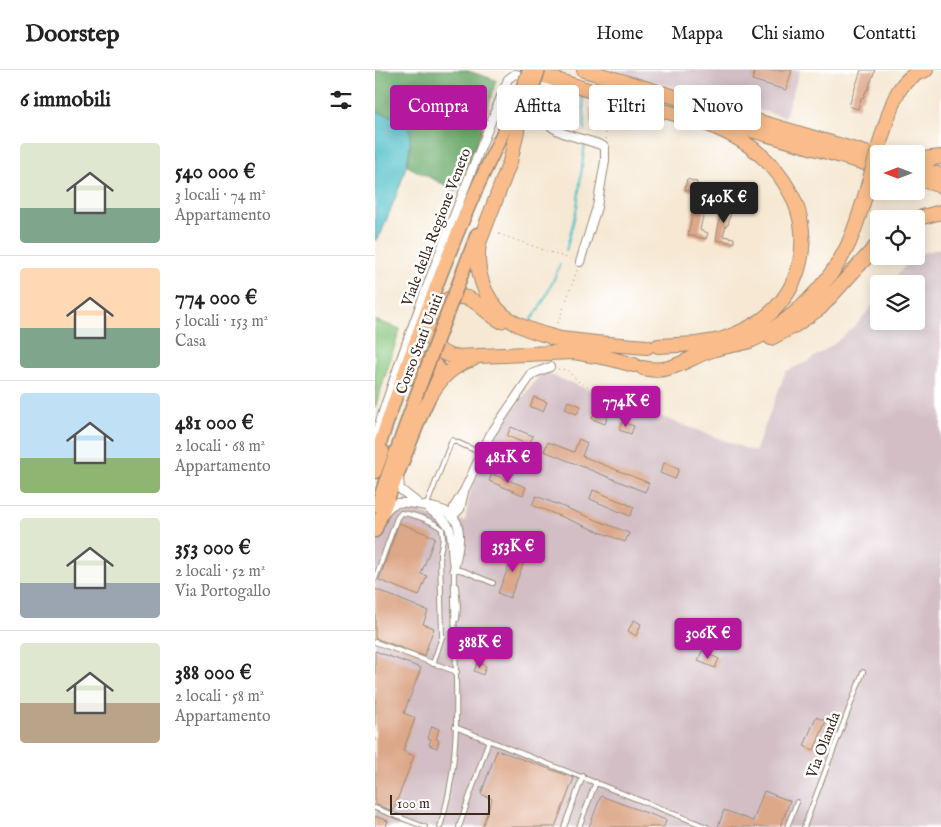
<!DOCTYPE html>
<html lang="it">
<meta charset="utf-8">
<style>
body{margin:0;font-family:"IM FELL English",serif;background:#f2f2f2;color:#222;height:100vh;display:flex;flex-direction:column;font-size:19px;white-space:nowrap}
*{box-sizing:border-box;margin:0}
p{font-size:16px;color:#767676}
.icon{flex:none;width:28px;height:28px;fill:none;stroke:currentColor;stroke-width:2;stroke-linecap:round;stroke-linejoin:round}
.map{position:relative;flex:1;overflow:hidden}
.panel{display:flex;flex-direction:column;background:#fff;width:375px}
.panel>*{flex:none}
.hud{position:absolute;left:15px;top:15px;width:475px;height:45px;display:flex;gap:10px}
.needle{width:32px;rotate:270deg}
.tools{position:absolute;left:495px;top:75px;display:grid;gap:10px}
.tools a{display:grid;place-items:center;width:55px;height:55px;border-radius:5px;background:#fff;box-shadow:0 2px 12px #0003;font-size:25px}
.scale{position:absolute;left:15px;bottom:12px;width:100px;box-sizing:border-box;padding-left:5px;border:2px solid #3b2a1e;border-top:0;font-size:14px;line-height:18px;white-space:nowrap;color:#3b2a1e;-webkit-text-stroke:4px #fff;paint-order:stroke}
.price{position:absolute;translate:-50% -42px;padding:0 11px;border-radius:5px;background:#b5179e;color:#fff;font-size:16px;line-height:32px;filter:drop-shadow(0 1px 2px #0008)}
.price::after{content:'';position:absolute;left:50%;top:30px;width:15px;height:11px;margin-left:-8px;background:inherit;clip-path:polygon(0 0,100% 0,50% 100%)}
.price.selected{background:#222;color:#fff}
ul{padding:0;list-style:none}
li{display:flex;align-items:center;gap:15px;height:125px;padding:0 20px}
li+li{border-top:1px solid #e0e0e0}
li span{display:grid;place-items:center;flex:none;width:140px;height:100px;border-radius:5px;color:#555}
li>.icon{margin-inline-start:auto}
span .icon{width:60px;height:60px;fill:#fffc;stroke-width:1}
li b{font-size:21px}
h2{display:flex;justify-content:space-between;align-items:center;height:60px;padding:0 20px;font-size:21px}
.pill{padding:0 18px;border-radius:5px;background:#fff;box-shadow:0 2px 12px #0003;font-size:18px;line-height:45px}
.pill.selected{background:#b5179e;color:#fff}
header{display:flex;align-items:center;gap:30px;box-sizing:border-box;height:70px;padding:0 25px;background:#fff;border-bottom:1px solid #e0e0e0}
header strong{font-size:24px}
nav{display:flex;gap:28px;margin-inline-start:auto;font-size:18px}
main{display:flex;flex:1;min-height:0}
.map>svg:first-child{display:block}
</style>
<header>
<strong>Doorstep</strong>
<nav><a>Home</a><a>Mappa</a><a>Chi siamo</a><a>Contatti</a></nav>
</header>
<main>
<section class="panel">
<h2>6 immobili<svg class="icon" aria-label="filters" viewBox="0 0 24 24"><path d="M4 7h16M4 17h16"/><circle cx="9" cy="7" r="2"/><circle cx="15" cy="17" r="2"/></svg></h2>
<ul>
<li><span style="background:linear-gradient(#dfe7d0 65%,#7fa58c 0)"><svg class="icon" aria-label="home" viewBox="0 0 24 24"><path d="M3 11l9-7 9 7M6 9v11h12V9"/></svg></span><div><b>540 000 €</b><p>3 locali · 74 m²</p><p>Appartamento</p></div></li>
<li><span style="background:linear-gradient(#ffd9b3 60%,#7fa58c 0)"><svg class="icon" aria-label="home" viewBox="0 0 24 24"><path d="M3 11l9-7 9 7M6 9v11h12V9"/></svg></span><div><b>774 000 €</b><p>5 locali · 153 m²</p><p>Casa</p></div></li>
<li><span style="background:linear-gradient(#bfe0f5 65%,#8fb573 0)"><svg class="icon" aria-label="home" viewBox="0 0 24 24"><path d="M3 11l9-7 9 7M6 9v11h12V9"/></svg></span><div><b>481 000 €</b><p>2 locali · 68 m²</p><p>Appartamento</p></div></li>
<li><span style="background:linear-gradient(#dfe7d0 65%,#9aa5b1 0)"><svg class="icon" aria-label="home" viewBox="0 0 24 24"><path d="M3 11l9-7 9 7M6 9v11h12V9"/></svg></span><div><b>353 000 €</b><p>2 locali · 52 m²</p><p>Via Portogallo</p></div></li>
<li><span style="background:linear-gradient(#dfe7d0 60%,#b9a48a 0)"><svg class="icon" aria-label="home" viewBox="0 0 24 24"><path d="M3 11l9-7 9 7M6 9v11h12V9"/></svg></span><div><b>388 000 €</b><p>2 locali · 58 m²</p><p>Appartamento</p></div></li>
</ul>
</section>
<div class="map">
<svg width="566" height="757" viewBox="0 0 566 757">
<rect width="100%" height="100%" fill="#fff"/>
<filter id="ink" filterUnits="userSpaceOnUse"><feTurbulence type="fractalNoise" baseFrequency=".02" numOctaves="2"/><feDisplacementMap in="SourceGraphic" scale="10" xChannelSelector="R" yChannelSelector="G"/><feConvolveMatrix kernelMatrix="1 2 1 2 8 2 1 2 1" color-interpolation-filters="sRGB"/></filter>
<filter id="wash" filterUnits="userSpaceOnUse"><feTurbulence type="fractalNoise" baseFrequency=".0096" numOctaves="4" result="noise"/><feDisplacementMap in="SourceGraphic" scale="20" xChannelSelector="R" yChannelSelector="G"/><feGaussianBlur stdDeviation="1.12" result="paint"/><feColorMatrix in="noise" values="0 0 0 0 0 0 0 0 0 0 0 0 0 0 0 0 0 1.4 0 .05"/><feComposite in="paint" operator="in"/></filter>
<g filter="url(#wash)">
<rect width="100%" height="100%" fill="#f6e8d3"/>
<path fill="#d2bec4" d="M237 0H425L410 47Z
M566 178V757H0V477L14 440 27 435 65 450 90 451 96 419 107 391 131 349 167 302 380 382 411 301 430 293 459 274 483 253 504 228V251H541V214H515L535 190 547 183Z"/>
<path fill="#86c57c" stroke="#60784d" d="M0 250 25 259 0 338Z"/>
<path fill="#6caa6c" stroke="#546a45" d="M0 0H90L121 10 106 63 82 121 32 96 36 74 22 48 0 41Z"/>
<path fill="#53c1c9" stroke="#477674" d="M0 41 22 48 35 60C37 96 18 131 6 164L0 171Z"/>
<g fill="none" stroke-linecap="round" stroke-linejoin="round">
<path stroke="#53c1c9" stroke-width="2" d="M208 25 210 60
M191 181 202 137 210 73
M155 251C169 234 177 214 185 194"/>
</g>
<g id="blocks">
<path fill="#dda789" d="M380 0H417L411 20 377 10Z
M486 0H500L493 20 492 19 488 28H486L483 39 474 36Z
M215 38H223L222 52H215Z
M312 109 322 112 321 122 310 120Z
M320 131 331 132 325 160 333 163 331 169 313 165Z
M347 135 357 137 353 155H351L348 166 359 168V173L341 170Z
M159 327 172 332 168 341 155 337Z
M193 331 206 336 202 344 190 339Z
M220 341 233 346 230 354 217 349Z
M247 352 259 356 256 364 244 360Z
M136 357 158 366 154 375 132 366Z
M204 369 212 373 207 386 274 413 270 422 169 381 173 372 199 382Z
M289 393 304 399 300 409 285 403Z
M117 404 151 417 148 425 114 411Z
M218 420 259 437 255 446 215 429Z
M161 426 254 463 250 472 157 435Z
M24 453 60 467 46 504 52 506 44 526 4 510Z
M148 470 153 472 146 491 149 492 135 528 123 523 136 491 139 492Z
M0 519 53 541 48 554 59 558 49 586 0 568Z
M259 550 266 554 261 566 253 561Z
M0 581 46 598 29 643 40 648 28 681 39 686 18 741 0 734Z
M327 581 344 589 340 598 323 591Z
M103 592 111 596 108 605 99 601Z
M441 647 451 651 439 680 429 676Z
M57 656 64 659 61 669 64 670 62 678 54 675 56 669 53 668Z
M122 680 199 708 180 757H107L117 729 106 724Z
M389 721 415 731 405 757H343L349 740 378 751Z
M226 726 291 750 289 757H214Z
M0 746 13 751 11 757H0Z"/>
</g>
</g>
<g filter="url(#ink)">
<use href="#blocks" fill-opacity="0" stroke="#988978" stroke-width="1"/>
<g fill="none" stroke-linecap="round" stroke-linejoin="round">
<g stroke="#988978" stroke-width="6">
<path id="service" d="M51 437 77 370 106 383
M79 499 89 501 118 513
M0 509 22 448 26 443C39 444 58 451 67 459L68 469 65 483 67 567 58 594
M81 516 83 536 82 549
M0 572 82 602
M80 657 332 757
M0 738 50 757
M65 757C92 674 77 585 79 499
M84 757 114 670
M189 757 208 706
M204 757 221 712
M412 757 422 732
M429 757 488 602"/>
</g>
<g stroke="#988978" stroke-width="10">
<path id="minor" d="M0 367C38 246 86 127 133 9L140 4C146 5 152 7 159 9 195 21 160 35 173 53 182 66 216 69 230 77V91L222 137 205 192
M24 408 25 419 44 434
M55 440C82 456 75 463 78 491
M10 442C14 437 17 434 22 433 30 431 64 438 72 442 76 445 80 448 82 453 87 467 82 485 79 499
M77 447 85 439 89 422
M78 447 79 437 90 419 115 365 157 304 175 297"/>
</g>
<g stroke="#988978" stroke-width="15">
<path id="primary" d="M138 71 159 14
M87 204 102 164
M0 389C28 303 58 219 94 136 112 94 134 53 150 11
M0 402 8 381
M2 435 41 326
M0 461 48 341 64 306V298L56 290C42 287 39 296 35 308"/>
</g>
<g stroke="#988978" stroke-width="16">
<path id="motorway" d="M153 0C187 13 223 23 258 33 286 41 316 46 342 58 395 80 438 132 425 192 415 235 385 257 345 270
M209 0 504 87
M342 50 504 97
M142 61 135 92 104 173C99 207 113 240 144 255 157 262 172 265 185 269
M507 66C516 40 520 8 551 0
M541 88 547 89 566 87
M541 98 566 105
M541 108 566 116
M540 149 566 142
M56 245C65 229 84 221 100 232 109 238 116 246 126 251
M54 249C51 268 61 283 79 287L199 282 233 288 259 295
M177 268 221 273 272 277
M396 268 419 256 445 238 504 173
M283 276 322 274 346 270
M268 298C296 305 312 288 337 280 350 275 365 275 377 270 417 252 453 216 472 177 481 158 487 137 493 116
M56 324C67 307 78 295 98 289"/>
</g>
<path stroke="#988978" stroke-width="1" stroke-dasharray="1 4" stroke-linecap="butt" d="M231 69V50
M124 164 197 190
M183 253 203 198
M183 299 192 300 205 313 266 337"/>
<use href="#service" stroke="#fff" stroke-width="4"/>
<use href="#minor" stroke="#fff" stroke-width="8"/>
<use href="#primary" stroke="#f9bc8a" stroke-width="12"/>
<use href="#motorway" stroke="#f9bc8a" stroke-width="14"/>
<g stroke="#988978" stroke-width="15" stroke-linecap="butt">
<path id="primary-bridge" d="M150 11 154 0
M159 14 164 0
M41 326 87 204"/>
</g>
<g stroke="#988978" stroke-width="16" stroke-linecap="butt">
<path id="motorway-bridge" d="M493 116 507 66"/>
</g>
<use href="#primary-bridge" stroke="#f9bc8a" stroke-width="12"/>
<use href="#motorway-bridge" stroke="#f9bc8a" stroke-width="14"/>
</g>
</g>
<g text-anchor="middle" stroke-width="5" stroke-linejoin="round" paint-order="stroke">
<g font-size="15" fill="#3b2a1e" stroke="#fff">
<text transform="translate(61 157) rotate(-69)" y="5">Viale della Regione Veneto</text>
<text transform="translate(44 274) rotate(-69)" y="5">Corso Stati Uniti</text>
<text transform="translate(448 675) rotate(-69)" y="5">Via Olanda</text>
</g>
</g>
</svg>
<div class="tools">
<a><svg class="needle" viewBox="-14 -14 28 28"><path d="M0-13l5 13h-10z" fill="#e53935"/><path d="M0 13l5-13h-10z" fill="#767676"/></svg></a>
<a><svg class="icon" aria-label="locate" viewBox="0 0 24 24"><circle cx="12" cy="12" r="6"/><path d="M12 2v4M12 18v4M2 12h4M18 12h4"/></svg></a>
<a><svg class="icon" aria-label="layers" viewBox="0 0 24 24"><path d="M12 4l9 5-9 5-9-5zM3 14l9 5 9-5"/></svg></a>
</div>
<div class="scale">100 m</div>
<b class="price selected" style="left:349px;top:154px">540K €</b>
<b class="price" style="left:251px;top:358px">774K €</b>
<b class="price" style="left:133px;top:414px">481K €</b>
<b class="price" style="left:138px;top:503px">353K €</b>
<b class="price" style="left:333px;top:590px">306K €</b>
<b class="price" style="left:105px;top:599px">388K €</b>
<div class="hud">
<a class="pill selected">Compra</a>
<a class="pill">Affitta</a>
<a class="pill">Filtri</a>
<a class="pill">Nuovo</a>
</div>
</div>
</main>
